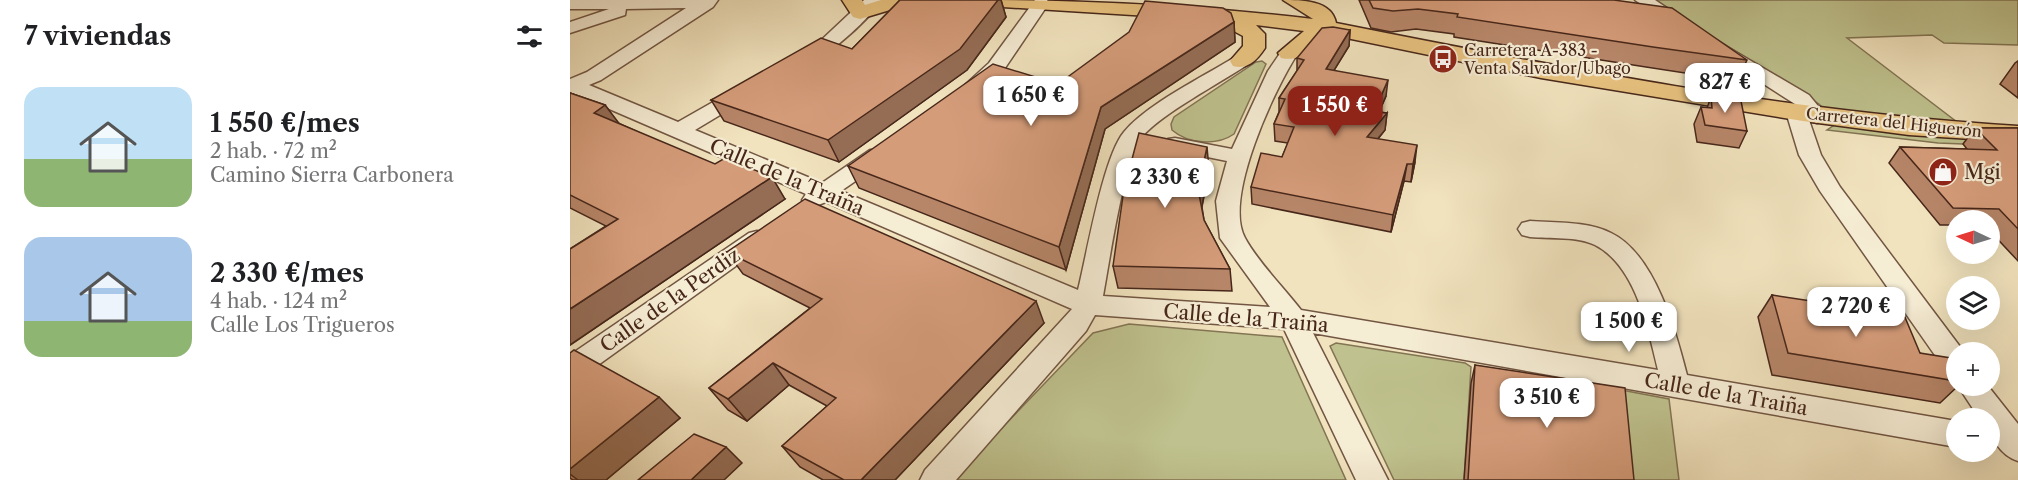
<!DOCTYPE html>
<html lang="es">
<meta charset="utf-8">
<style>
body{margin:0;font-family:"Libre Caslon Text",serif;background:#f2f2f2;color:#202124;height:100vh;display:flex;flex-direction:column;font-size:22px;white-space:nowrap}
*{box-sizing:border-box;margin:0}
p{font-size:20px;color:#757577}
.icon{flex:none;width:33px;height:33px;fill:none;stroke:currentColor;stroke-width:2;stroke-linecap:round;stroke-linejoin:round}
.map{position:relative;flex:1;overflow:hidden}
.panel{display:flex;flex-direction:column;background:#fff;width:570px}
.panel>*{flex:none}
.needle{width:39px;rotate:274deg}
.fabs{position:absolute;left:1376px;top:210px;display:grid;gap:12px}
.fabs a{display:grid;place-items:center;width:54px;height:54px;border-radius:50%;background:#fff;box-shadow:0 6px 24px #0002;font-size:30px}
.price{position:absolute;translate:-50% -51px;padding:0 14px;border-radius:12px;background:#fff;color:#222;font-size:20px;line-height:39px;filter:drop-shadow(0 2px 3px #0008)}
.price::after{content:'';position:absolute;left:50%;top:36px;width:18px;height:14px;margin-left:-9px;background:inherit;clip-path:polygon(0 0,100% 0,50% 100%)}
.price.current{background:#8f2418;color:#fff}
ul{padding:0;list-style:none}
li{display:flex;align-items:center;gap:18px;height:150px;padding:0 24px}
li span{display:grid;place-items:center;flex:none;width:168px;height:120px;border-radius:18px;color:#555}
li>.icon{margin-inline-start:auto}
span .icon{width:72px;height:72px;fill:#fffc;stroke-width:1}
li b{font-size:26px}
h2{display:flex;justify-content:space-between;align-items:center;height:72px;padding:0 24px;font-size:26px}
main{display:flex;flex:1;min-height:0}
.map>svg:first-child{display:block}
</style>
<main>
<section class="panel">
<h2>7 viviendas<svg class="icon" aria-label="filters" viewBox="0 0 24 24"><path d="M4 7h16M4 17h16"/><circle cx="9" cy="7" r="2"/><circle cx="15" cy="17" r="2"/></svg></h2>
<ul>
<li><span style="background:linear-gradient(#bfe0f5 60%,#8fb573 0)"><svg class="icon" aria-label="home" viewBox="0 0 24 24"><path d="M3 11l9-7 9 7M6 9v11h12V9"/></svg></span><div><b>1 550 €/mes</b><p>2 hab. · 72 m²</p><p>Camino Sierra Carbonera</p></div></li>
<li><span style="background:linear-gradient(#a9c7e8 70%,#8fb573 0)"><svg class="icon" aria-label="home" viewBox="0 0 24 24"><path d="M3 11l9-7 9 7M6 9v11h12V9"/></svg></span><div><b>2 330 €/mes</b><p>4 hab. · 124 m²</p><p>Calle Los Trigueros</p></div></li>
</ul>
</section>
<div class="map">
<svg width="1448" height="480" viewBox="0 0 1448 480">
<rect width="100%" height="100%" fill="#f1e3be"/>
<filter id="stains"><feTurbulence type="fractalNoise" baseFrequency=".00333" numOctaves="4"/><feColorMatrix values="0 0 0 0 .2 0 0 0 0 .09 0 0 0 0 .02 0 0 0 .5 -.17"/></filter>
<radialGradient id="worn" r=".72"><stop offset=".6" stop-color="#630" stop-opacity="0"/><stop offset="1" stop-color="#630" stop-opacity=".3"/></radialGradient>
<path fill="#bfc28e" stroke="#837454" stroke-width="1.5" d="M1085 0H1448V45L1374 43 1362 35 1277 38 1387 122 1257 112 1249 104Z
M692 61 696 64 664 134C647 146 618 144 602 130L601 124 604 117 686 62Z
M1266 124 1418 139 1393 144 1368 143 1257 130Z
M559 324 712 337 776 480H382L523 333Z
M766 343 895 363 901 367 894 480H824L760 346Z
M1046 389 1099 399 1109 480H1053Z"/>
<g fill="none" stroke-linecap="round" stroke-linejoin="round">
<g stroke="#725643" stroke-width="3">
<path id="minor" d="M0 0H148L143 7 31 80 19 85 108 122 166 89H180L183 93 180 97 125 130 252 183 300 150H316L319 155 316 160 271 191 508 290C517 254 533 157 554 132 577 104 633 77 665 57H677L680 61 677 65C650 83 591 114 572 137 554 159 539 264 533 296L700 307 650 238 646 201 657 161 598 149 595 144 598 139 605 138 662 149 698 71 713 49H725L728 53C705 88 653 198 675 238 688 262 714 288 731 310L1088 370C1078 329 1066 266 1025 245 1007 236 980 239 960 237L952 235 948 229 952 223 960 221C986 223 1017 221 1041 233 1085 254 1106 332 1117 375L1386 421V447L743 333 818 480H786L714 329 525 315 516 331 386 480H350L355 470 502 309 256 202 243 207 235 205 232 200 236 194 0 92V79L17 72 116 8 56 9 55 15 0 33V22L39 9H0Z
M294 0H312C299 18 251 67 229 62L226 58 246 45Z
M465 0H477L479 3 433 71 410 92H396L393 88 396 84 419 63Z
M1065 0H1085L1119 23 1116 27H1104Z
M1147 41 1239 95 1257 117 1254 121 1247 123 1239 120 1251 155 1270 187 1394 352H1386V374L1376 371 1250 191 1229 155 1216 112 1219 108 1228 106 1141 50 1138 46Z
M187 231 195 233 199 239 195 245 10 378 0 381V355L179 233Z
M1388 386H1418L1448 424V461C1430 455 1419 437 1419 418H1409Z"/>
</g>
<g stroke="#47271a" stroke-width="3">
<path id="major" d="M272 0H292L295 5 311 0H343L340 4 290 19 283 17Z
M407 0C520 0 631 6 743 19L713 0C731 0 762 0 766 23 992 68 1218 112 1448 126V142L1339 135 1233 121 971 78 757 34C742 45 733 63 711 58L708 53 734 31 686 25 695 34V48C687 60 678 70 663 66L660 61 673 46V36L643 20 417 6 410 4Z"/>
</g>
<use href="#minor" fill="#f6edd5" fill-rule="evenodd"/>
<use href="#major" fill="#e8c27f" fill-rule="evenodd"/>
</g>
<path fill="#b78669" stroke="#47271a" stroke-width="1.5" d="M330 0H431L436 17 397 70 269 162 154 121 141 100 282 49Z
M789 0H1044L1177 60 1167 81 1076 67 884 37V34L846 29 821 32 801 28Z
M664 22 665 42 535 129 496 270 289 188 278 166 488 84Z
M780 30 779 46 764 70 816 96 809 112 817 113 815 130 808 139 845 162 841 182 834 181 821 232 682 204 681 187 712 157 718 143 705 141 704 124 709 112V98L727 71V58Z
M1448 61V98L1430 84 1445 63Z
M0 93 35 105 48 123 215 199 0 345V249L36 226 0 208Z
M1141 97 1177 131 1169 148 1127 142 1124 124 1131 107 1137 108Z
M1405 128H1448V261L1419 230V220H1386V225H1370L1319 163 1330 147 1397 149 1393 144Z
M639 169 632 207 634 220 660 269 662 291 548 288 543 266Z
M157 252 474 323 325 480H253L230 467 212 446 257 406 219 385 177 421 158 410 139 388 240 308 173 274Z
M1202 295 1350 353 1386 369V386H1388L1370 403 1202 375 1188 317Z
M0 353 110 418 36 480H3L0 478Z
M905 365 1064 480H894L901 383Z"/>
<path fill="#956d55" stroke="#47271a" stroke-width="1.5" d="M428 0H431L436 17 397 70 269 162 258 140Z
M664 22 665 42 535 129 496 270 489 247 531 107Z
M780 30 779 46 755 85 756 69Z
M818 80 816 96 802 128 804 112Z
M35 105 51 126 24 113Z
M817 113 815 130 795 154 797 137Z
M847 145 845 162 841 182 843 164Z
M637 147 639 169 631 211 628 189Z
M837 164 834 181 821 232 823 215Z
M202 177 215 199 0 345V309Z
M466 301 474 323 325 480H291Z
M203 363 219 385 177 421 158 399Z
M89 397 110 418 36 480H8L0 474V469Z
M156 447 172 463 154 480H121Z"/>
<path fill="#d59c7a" stroke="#47271a" stroke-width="1.5" d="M330 0H428L390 49 258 140 141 100 251 38 282 49Z
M799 0H1044L1102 8 1177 60 1083 47 887 17 888 14 848 9 823 11 803 8Z
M575 1 653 8 661 13 664 22 531 107 489 247 278 166 423 64 488 84 559 32Z
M763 27 780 30 756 69 818 80 804 112 817 113 797 137 847 145 843 164H837L823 215 681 187 691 153 712 157 724 127 704 124 715 99 709 98 734 60 727 58 752 28Z
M0 93 35 105 24 113 145 164 155 158 202 177 0 309V249L48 219 0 195Z
M1141 97 1171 101 1177 131 1135 125 1131 107 1142 108Z
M1405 128H1448V229L1429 209 1383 208 1330 147 1427 150Z
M569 133 637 147 628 189 634 220 660 269 543 266 554 189Z
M235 199 466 301 291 480H274L212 446 266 398 203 363 158 399 139 388 252 299 157 252Z
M1202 295 1334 315 1350 353 1381 358 1386 369V381L1218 353Z
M4 350 89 397 0 469V353Z
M905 365 1055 388 1064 480H898Z
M124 434 156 447 121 480H68Z"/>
<defs>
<g id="bus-disc" transform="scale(1.5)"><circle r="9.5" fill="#8f2418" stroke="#f6edd5"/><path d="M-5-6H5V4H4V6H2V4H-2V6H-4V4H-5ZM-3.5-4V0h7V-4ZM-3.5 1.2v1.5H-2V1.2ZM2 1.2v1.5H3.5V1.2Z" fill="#fff"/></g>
<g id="shop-disc" transform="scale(1.5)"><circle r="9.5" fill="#8f2418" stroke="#f6edd5"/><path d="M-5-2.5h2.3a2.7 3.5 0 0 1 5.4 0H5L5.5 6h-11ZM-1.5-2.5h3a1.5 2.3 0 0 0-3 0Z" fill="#fff"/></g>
</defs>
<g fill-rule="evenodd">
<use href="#bus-disc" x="873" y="59"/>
<use href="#shop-disc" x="1373" y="172"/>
</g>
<g text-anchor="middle" stroke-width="4.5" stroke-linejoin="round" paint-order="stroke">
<g font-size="16" fill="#47271a" stroke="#f6edd5" text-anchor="start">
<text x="894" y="56">Carretera A-383 -<tspan x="894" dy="18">Venta Salvador/Ubago</tspan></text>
</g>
<g font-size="16" fill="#47271a" stroke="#f6edd5">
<text transform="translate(1324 122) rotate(6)" y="6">Carretera del Higuerón</text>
</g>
<g font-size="20" fill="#47271a" stroke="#f6edd5" text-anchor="start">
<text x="1394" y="179">Mgi</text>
</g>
<g font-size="20" fill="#47271a" stroke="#f6edd5">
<text transform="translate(217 177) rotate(23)" y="7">Calle de la Traiña</text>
<text transform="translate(100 300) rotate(-35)" y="7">Calle de la Perdiz</text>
<text transform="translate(676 318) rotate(5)" y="7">Calle de la Traiña</text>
<text transform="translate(1156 394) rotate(10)" y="7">Calle de la Traiña</text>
</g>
</g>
<rect width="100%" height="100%" filter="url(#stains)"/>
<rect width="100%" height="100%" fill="url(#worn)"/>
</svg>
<div class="fabs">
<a><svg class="needle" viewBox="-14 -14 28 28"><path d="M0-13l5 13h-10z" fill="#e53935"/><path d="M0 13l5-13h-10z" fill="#757577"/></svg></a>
<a><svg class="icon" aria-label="layers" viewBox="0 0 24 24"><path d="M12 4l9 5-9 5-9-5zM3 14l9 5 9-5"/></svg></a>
<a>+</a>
<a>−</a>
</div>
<b class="price" style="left:1155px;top:114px">827 €</b>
<b class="price" style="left:461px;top:127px">1 650 €</b>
<b class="price current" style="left:765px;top:137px">1 550 €</b>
<b class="price" style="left:595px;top:209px">2 330 €</b>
<b class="price" style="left:1286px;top:338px">2 720 €</b>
<b class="price" style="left:1059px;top:353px">1 500 €</b>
<b class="price" style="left:977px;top:429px">3 510 €</b>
</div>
</main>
